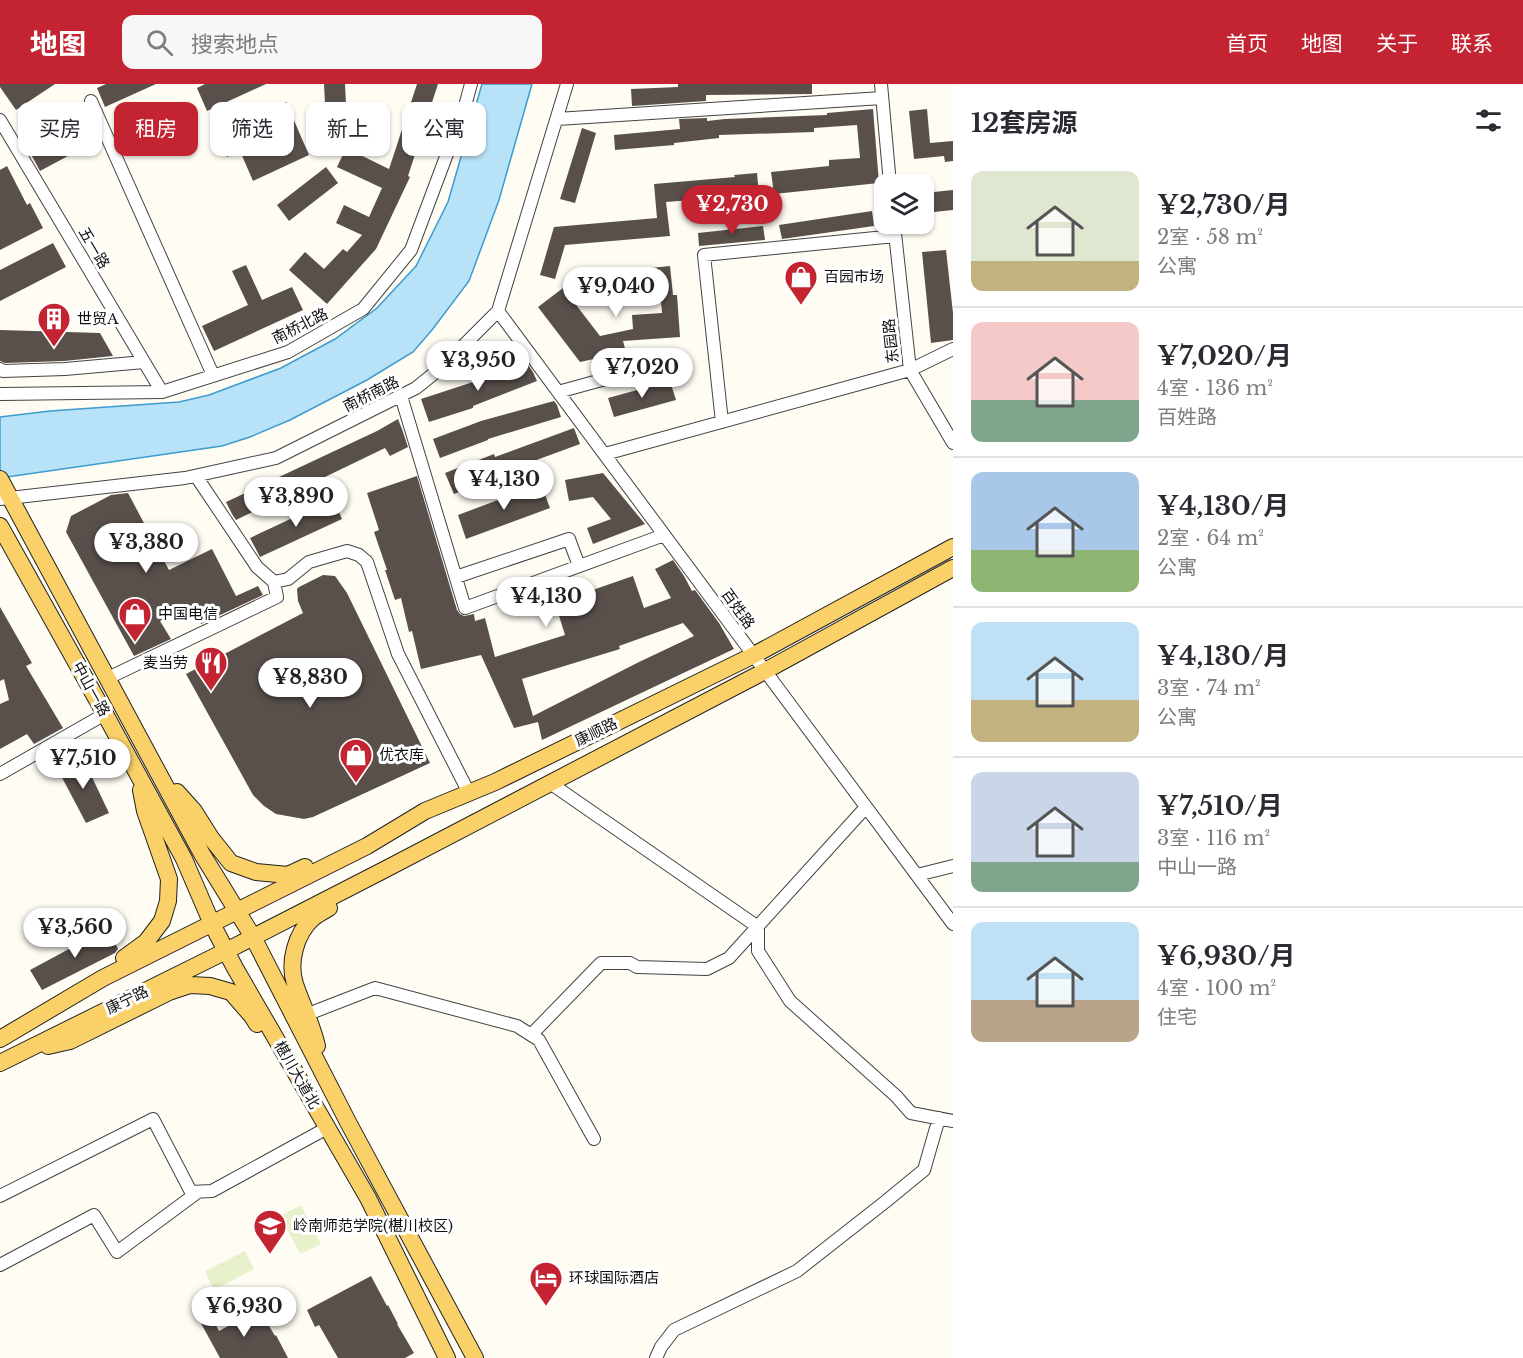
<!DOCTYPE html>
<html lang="zh">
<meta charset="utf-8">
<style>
body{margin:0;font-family:"Libre Baskerville","Noto Sans SC",serif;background:#f7f7f7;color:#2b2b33;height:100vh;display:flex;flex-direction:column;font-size:22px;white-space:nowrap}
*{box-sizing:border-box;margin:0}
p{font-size:20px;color:#7c7c81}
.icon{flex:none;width:33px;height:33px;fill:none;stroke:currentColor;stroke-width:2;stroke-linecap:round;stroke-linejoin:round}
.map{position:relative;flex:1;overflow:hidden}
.panel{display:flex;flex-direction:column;background:#fff;width:570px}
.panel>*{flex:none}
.top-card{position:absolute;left:18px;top:18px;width:570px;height:54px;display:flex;gap:12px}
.buttons{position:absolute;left:874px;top:90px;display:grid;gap:12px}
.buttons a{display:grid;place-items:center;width:60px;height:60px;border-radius:12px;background:#fff;box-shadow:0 2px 4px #0004;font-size:30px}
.price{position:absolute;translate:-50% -51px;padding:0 14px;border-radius:21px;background:#fff;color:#222;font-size:20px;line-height:39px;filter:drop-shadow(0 2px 3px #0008)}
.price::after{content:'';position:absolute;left:50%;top:36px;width:18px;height:14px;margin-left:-9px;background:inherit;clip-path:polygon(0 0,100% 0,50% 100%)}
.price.current{background:#c42432;color:#fff}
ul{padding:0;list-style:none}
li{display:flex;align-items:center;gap:18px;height:150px;padding:0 18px}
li+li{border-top:2px solid #e1e1e2}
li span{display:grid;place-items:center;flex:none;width:168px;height:120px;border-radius:12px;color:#555}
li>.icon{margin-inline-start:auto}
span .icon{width:72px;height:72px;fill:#fffc;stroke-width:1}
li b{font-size:26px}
h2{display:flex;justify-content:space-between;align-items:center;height:72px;padding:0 18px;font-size:26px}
.pill{padding:0 21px;border-radius:12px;background:#fff;box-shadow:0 2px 4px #0004;font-size:21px;line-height:54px}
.pill.current{background:#c42432;color:#fff}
header{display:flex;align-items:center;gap:36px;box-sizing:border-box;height:84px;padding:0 30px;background:#c42432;color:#fff}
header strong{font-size:28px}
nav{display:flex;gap:33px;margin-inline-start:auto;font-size:21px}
.search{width:420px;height:54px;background:#f7f7f7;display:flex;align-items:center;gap:15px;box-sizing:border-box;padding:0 21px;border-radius:12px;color:#7c7c81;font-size:22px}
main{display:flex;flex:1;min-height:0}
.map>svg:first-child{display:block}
</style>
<header>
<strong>地图</strong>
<div class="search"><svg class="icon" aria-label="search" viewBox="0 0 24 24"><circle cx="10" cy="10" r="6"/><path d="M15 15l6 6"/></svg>搜索地点</div>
<nav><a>首页</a><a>地图</a><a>关于</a><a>联系</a></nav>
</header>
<main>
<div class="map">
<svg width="953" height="1274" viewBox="0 0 953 1274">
<rect width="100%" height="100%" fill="#fffcf3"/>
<path fill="#e7f2cd" d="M301 1121 321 1160 300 1170 280 1132Z
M245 1167 254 1185 214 1206 205 1187Z"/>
<path fill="#b7e2f7" stroke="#3c9bd0" stroke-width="1.5" d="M482 0H532L499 116 469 197 432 246 413 268 367 296 290 336 250 353 222 362 0 394V333L50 327 179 318 209 311 281 284 335 255 377 224 416 182 448 118Z"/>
<path fill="#59504c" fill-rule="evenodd" d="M0 0H55L16 26 0 3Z
M106 0H156L105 23 97 4Z
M205 0H266L207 27 197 4Z
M324 0H345L348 60 327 61Z
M417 0H438L408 92 410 93 376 165 327 220 289 186 305 168 324 185 343 165 347 168 362 151 336 139 344 121 369 133 382 104 337 83 346 64 389 85Z
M678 0H812V10L706 11V17L632 22 631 5 678 3Z
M286 18 309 71 253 97 240 67 227 73 216 50Z
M873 25 879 99 774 110 771 88 829 82V76L860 74 857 41 814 44V48L719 51V54L674 59V61L615 66 614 51 680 45 679 35 707 34V37L725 35 827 31V29Z
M927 25 930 59 953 57V77L945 78 944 72 914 75 909 27Z
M174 28 183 46 127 71 118 53Z
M51 34 59 49 83 37 94 58 40 87 20 50Z
M582 44 596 49 575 119 560 115Z
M7 82 27 121 30 119 43 144 0 166V86Z
M326 83 338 99 289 137 277 121Z
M757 89 759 111 666 118 670 152 565 161 555 195 540 191 554 143 657 134 654 100 735 93 734 91Z
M953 106V126L924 129V109Z
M872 127 874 142 782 155 779 141Z
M763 142 765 156 699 162 698 149Z
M53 159 66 183 0 217V186Z
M946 166 953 229V256L931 259 922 168Z
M246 181 262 216 292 203 303 226 214 267 202 242 248 221 232 187Z
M670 182 673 211H677L680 253 623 257 626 268 580 278 538 223 563 204 600 252 633 245 632 231 662 229 660 205 625 209 623 187Z
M0 246 100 249 113 272 64 277 5 279 0 277Z
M525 277 533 288 537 297 473 322V324L429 338 421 315 473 298V297Z
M670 297 676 316 614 333 608 314Z
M554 317 557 321 561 333 488 355V356L440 374 433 355 481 337Z
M398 335 402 345 408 363 390 372 385 364 236 436 232 430 226 418 377 347Z
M574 344 580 360 501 389 502 390 454 410 445 389 494 370 495 373Z
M603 389 645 440 593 460 587 444 611 435 593 413 569 417 565 396Z
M417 392 457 526 460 530 464 532 474 530 475 537 485 534 495 573 565 551 555 519 633 492 644 524 671 514 655 485 673 476 684 492 692 507 695 506 719 539 734 565 542 656 538 638 514 644 481 571 421 585 412 547 409 548 401 514 395 516 385 486H387L374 448 379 446 367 409ZM683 539 694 552 639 578 533 632 522 595 620 565 619 562Z
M541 400 550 424 466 455 458 431Z
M128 409 169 486 212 465 236 512 258 502 263 511 201 540 190 521 160 537 171 555 134 572 66 448 71 432 111 411Z
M333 415 342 435 260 473 250 454Z
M323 491 335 492 347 509 430 679 313 733 304 735 276 730 264 722 253 711 186 590 303 529 298 517 297 505 299 503Z
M0 523 32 579 26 582 63 644 34 660 27 650 0 665V620L9 616 4 595 0 597Z
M82 672 109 729 86 739 57 684Z
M108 844 118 865 115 869 42 906 30 886Z
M371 1192 387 1222 388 1221 398 1240H397L414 1269 405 1274H338L319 1241 315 1243 307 1226Z
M259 1225 275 1252 276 1251 288 1274H220L197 1232 208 1226 219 1247Z"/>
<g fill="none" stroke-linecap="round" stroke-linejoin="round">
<g stroke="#434343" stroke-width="14">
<path id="minor" d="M881 0 890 100
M91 17 213 291
M557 35 882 14
M0 36 162 308
M894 140 910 286 953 359
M498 227 953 840
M0 285 3 287 65 285 144 278
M558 308 667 278
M0 310 162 308 288 268 363 225 411 166 465 22 471 0
M401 312 465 524 664 451
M722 338 704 171 895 152
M605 370 910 286 953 265
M196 392 257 483 274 498 288 495 309 478 347 467 359 471 367 478 398 570 469 709
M0 415 185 394 276 374 416 304 442 283 498 227 567 0
M456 493 569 455 579 482
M108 594 277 513 274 498
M0 690 105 630
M550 699 758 843V867L790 917 896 1012 911 1029 953 1037
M917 791 953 782
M308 930 375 904 517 942 539 956 594 1055
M531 951 601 879H630L637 883 707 885 729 874 866 723
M0 1112 153 1035 191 1108 212 1107 327 1044
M0 1181 94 1131 117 1168 198 1108
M656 1274 661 1263 674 1246 797 1187 885 1118 924 1086 939 1034"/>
</g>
<g stroke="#212121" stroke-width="18">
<path id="major" d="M0 395 202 770 253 853 349 1040 475 1274
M0 442 105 630 184 775 212 840 235 884 368 1114 447 1274
M177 708 194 727 211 754 231 779 256 788 288 791 305 783
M124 874 146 858 162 837 168 817 169 795 145 727 141 706
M0 955 103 894 367 762 425 727 495 698 754 571 953 463
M48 962 70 957 169 908 190 901 210 902 231 908 252 932 257 940
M317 962C312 940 302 921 295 900 288 878 296 849 313 834 318 830 324 827 329 824
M0 979 226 867 382 787 765 587 953 484"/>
</g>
<use href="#minor" stroke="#fff" stroke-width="12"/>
<use href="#major" stroke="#fad168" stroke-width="16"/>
</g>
<defs>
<g id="shop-pin" transform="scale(1.725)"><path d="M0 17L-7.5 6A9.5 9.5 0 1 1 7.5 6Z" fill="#c42432" stroke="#fff"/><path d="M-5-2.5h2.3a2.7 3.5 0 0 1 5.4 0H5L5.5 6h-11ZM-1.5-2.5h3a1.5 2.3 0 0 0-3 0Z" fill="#fff"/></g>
<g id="building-pin" transform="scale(1.725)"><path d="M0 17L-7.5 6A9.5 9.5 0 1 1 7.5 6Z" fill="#c42432" stroke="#fff"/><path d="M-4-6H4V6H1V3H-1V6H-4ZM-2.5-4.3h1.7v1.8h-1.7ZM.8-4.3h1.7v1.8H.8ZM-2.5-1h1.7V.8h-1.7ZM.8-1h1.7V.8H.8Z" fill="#fff"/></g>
<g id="restaurant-pin" transform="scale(1.725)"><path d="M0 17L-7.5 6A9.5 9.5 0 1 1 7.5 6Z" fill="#c42432" stroke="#fff"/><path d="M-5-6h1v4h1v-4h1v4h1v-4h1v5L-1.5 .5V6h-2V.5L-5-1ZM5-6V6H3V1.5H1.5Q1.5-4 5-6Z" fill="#fff"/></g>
<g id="university-pin" transform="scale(1.725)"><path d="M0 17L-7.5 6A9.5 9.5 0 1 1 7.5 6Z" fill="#c42432" stroke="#fff"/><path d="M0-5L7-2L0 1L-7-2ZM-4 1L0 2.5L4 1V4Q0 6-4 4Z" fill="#fff"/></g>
<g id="hotel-pin" transform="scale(1.725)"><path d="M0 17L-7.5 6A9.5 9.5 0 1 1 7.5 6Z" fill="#c42432" stroke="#fff"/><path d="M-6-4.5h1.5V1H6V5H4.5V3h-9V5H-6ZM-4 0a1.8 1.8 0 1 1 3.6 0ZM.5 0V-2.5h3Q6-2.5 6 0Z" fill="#fff"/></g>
</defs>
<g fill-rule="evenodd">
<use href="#shop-pin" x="801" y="193"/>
<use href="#building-pin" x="54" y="235"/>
<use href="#shop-pin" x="135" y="530"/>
<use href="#restaurant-pin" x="211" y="579"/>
<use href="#shop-pin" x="356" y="671"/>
<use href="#university-pin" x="270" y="1142"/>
<use href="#hotel-pin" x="546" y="1194"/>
</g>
<g text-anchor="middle" stroke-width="6" stroke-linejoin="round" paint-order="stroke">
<g font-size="15" fill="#101010" stroke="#fff">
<text transform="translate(94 164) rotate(59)" y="5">五一路</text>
<text transform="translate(300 242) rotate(-27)" y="5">南桥北路</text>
<text transform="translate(891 257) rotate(-96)" y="5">东园路</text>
<text transform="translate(371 310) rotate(-27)" y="5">南桥南路</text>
<text transform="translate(738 525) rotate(54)" y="5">百姓路</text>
<text transform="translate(91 605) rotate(61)" y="5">中山一路</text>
<text transform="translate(596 648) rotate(-26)" y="5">康顺路</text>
<text transform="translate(127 916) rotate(-26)" y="5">康宁路</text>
<text transform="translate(297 991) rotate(60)" y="5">椹川大道北</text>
</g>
<g font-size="15" fill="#101010" stroke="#fff" text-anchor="start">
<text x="824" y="198">百园市场</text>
<text x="77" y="240">世贸A</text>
<text x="158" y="535">中国电信</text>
<text x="188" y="584" text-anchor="end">麦当劳</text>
<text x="379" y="676">优衣库</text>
<text x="293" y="1147">岭南师范学院(椹川校区)</text>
<text x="569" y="1199">环球国际酒店</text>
</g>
</g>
</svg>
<div class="buttons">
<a><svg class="icon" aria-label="layers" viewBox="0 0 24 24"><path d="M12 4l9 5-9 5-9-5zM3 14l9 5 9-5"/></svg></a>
</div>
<b class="price current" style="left:732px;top:152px">¥2,730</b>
<b class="price" style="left:616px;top:234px">¥9,040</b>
<b class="price" style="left:478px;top:308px">¥3,950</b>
<b class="price" style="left:642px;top:315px">¥7,020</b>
<b class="price" style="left:504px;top:427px">¥4,130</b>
<b class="price" style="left:296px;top:444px">¥3,890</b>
<b class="price" style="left:146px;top:490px">¥3,380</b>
<b class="price" style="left:546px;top:544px">¥4,130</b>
<b class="price" style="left:310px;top:625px">¥8,830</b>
<b class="price" style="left:83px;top:706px">¥7,510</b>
<b class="price" style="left:75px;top:875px">¥3,560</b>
<b class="price" style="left:244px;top:1254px">¥6,930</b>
<div class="top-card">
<a class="pill">买房</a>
<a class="pill current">租房</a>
<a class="pill">筛选</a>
<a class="pill">新上</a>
<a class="pill">公寓</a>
</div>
</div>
<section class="panel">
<h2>12套房源<svg class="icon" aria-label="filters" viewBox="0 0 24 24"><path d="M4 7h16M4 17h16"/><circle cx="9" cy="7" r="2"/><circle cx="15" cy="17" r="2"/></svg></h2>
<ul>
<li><span style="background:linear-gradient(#dfe7d0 75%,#c2b280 0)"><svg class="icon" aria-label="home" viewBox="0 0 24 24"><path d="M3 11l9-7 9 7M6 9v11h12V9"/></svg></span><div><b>¥2,730/月</b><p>2室 · 58 m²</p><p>公寓</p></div></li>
<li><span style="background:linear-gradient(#f6c9c9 65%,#7fa58c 0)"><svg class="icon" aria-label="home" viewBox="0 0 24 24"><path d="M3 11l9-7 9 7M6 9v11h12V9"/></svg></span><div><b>¥7,020/月</b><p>4室 · 136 m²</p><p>百姓路</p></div></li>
<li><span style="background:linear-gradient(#a9c7e8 65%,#8fb573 0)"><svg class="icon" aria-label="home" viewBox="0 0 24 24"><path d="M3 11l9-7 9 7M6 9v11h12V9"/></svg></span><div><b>¥4,130/月</b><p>2室 · 64 m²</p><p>公寓</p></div></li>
<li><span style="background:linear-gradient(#bfe0f5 65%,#c2b280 0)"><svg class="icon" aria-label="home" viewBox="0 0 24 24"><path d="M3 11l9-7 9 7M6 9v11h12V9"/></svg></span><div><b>¥4,130/月</b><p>3室 · 74 m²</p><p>公寓</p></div></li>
<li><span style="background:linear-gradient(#c9d6e8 75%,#7fa58c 0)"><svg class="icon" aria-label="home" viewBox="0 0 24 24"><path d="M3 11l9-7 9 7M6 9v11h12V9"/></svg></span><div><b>¥7,510/月</b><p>3室 · 116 m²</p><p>中山一路</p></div></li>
<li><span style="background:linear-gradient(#bfe0f5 65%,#b9a48a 0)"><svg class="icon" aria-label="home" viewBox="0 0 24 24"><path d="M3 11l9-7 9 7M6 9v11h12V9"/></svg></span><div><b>¥6,930/月</b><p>4室 · 100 m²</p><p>住宅</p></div></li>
</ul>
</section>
</main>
